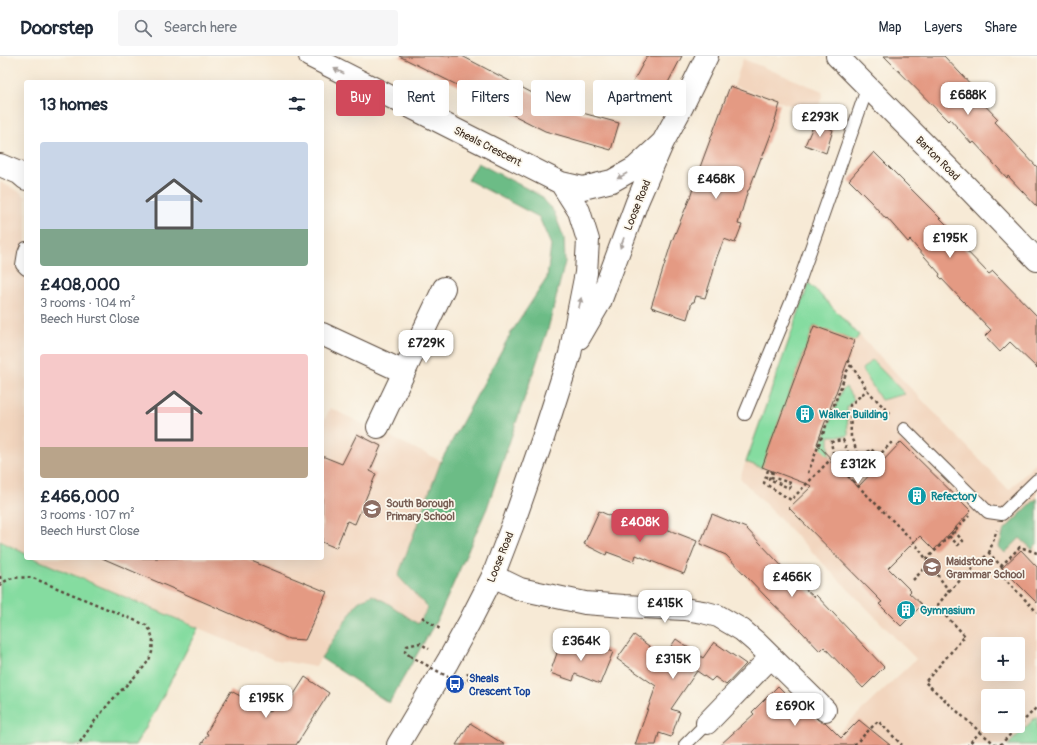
<!DOCTYPE html>
<meta charset="utf-8">
<style>
body{margin:0;font-family:Pangolin,sans-serif;background:#f6f6f7;color:#1f2937;height:100vh;display:flex;flex-direction:column;font-size:15px;white-space:nowrap}
*{box-sizing:border-box;margin:0}
p{font-size:13px;color:#747a83}
.icon{flex:none;width:22px;height:22px;fill:none;stroke:currentColor;stroke-width:2;stroke-linecap:round;stroke-linejoin:round}
.map{position:relative;flex:1;overflow:hidden}
.details{position:absolute;left:24px;top:24px;width:300px;height:480px;display:flex;flex-direction:column;background:#fff;border-radius:4px;box-shadow:0 4px 16px #0002}
.details>*{flex:none}
.hud{position:absolute;left:336px;top:24px;width:380px;height:36px;display:flex;gap:8px}
.tools{position:absolute;left:981px;top:581px;display:grid;gap:8px}
.tools a{display:grid;place-items:center;width:44px;height:44px;border-radius:4px;background:#fff;box-shadow:0 4px 16px #0002;font-size:20px}
.price{position:absolute;translate:-50% -34px;padding:0 9px;border-radius:8px;background:#fff;color:#222;font-size:13px;line-height:26px;filter:drop-shadow(0 1px 2px #0008)}
.price::after{content:'';position:absolute;left:50%;top:24px;width:12px;height:9px;margin-left:-6px;background:inherit;clip-path:polygon(0 0,100% 0,50% 100%)}
.price.current{background:#d1495b;color:#fff}
ul{padding:0;list-style:none}
li{display:grid;align-content:center;gap:8px;height:212px;padding:0 16px}
li span{display:grid;place-items:center;height:124px;border-radius:4px;color:#555}
li>.icon{margin-inline-start:auto}
span .icon{width:72px;height:72px;fill:#fffc;stroke-width:1}
li b{font-size:17px}
h2{display:flex;justify-content:space-between;align-items:center;height:48px;padding:0 16px;font-size:17px}
.tag{padding:0 14px;border-radius:4px;background:#fff;box-shadow:0 4px 16px #0002;font-size:14px;line-height:36px}
.tag.current{background:#d1495b;color:#fff}
header{display:flex;align-items:center;gap:24px;box-sizing:border-box;height:56px;padding:0 20px;background:#fff;border-bottom:1px solid #e0e1e3}
header strong{font-size:19px}
nav{display:flex;gap:22px;margin-inline-start:auto;font-size:14px}
.search{width:280px;height:36px;background:#f6f6f7;display:flex;align-items:center;gap:10px;box-sizing:border-box;padding:0 14px;border-radius:4px;color:#747a83;font-size:15px}
.map>svg:first-child{display:block}
</style>
<header>
<strong>Doorstep</strong>
<div class="search"><svg class="icon" aria-label="search" viewBox="0 0 24 24"><circle cx="10" cy="10" r="6"/><path d="M15 15l6 6"/></svg>Search here</div>
<nav><a>Map</a><a>Layers</a><a>Share</a></nav>
</header>
<div class="map">
<svg width="1037" height="689" viewBox="0 0 1037 689">
<rect width="100%" height="100%" fill="#fbf7ec"/>
<filter id="ink" filterUnits="userSpaceOnUse"><feTurbulence type="fractalNoise" baseFrequency=".025" numOctaves="2"/><feDisplacementMap in="SourceGraphic" scale="8" xChannelSelector="R" yChannelSelector="G"/><feConvolveMatrix kernelMatrix="1 2 1 2 8 2 1 2 1" color-interpolation-filters="sRGB"/></filter>
<filter id="wash" filterUnits="userSpaceOnUse"><feTurbulence type="fractalNoise" baseFrequency=".012" numOctaves="4" result="noise"/><feDisplacementMap in="SourceGraphic" scale="16" xChannelSelector="R" yChannelSelector="G"/><feGaussianBlur stdDeviation="0.9" result="paint"/><feColorMatrix in="noise" values="0 0 0 0 0 0 0 0 0 0 0 0 0 0 0 0 0 1.4 0 .05"/><feComposite in="paint" operator="in"/></filter>
<g filter="url(#wash)">
<rect width="100%" height="100%" fill="#f7ead6"/>
<path fill="#f2d5be" fill-rule="evenodd" d="M743 3 820 34 823 37 816 58 734 30Z
M0 126 20 136 26 141V498L0 485Z
M809 227 1009 434 1037 406V689H825L916 603 740 422ZM988 588H1018V618H988ZM988 640H1018V670H988Z
M330 352 441 405 398 520 428 552 418 568 386 546H358L315 611 272 603 33 502H322V369Z"/>
<path fill="#85dca0" stroke="#60835f" d="M809 227 859 279 855 285 814 270 762 412 746 406Z
M872 304 905 338 881 344 862 313Z
M846 331 854 344 847 351 848 379 847 380H829V401L808 424 842 334Z
M0 485 26 498V502H33L198 572 152 661 135 689H0Z
M1037 660V689H1008Z"/>
<path fill="#6cbc86" stroke="#547352" d="M478 107 541 140 554 156 564 182 565 206 548 273 487 452 439 560 389 647 321 602 358 546 372 539 386 546 418 568 428 552 398 520 441 405 511 277 547 222 551 189 539 161 468 124Z
M1037 442V488L1032 493 1020 482 1005 497 999 491 1004 474Z"/>
<g id="blocks">
<path fill="#e49a83" d="M399 0H462L557 50 619 67 611 94 545 75 480 42 463 32Z
M647 0H682L661 40 633 26Z
M884 0H944L976 34 973 37 998 63 995 66 1037 111V151L1008 120 1007 122 974 86 972 88 950 63 948 65Z
M730 30 780 48 775 64 776 65 762 102H761L749 134H748L738 168 742 169 735 187 724 183 715 206 713 217 705 242 696 240 694 246H692L687 263 651 251 672 185 691 139 696 122Z
M815 66 833 74 826 97 805 89Z
M874 96 963 185 960 188 989 218 993 215 1037 260V312L1010 286 1000 296 985 280 991 274 962 244 939 220 940 218 910 184 908 186 887 162 886 163 871 146 849 124Z
M814 270 855 285 817 388 858 431 901 386 971 455 934 494 920 480 888 512 911 535 909 537 922 549 901 570 879 548 882 546 789 452 812 430 762 411Z
M357 378 381 390 370 415 376 418 355 468 347 465 336 492 322 486V400L342 408Z
M599 455 624 466 625 464 658 477 661 471 697 485 684 518 636 499 634 506 607 496 606 499 584 488Z
M712 458 746 472 791 520 814 541 816 539 884 611 863 632 824 591 820 595 801 575 767 542 726 499 700 488Z
M1021 494 1037 511V547L1002 512Z
M102 502H244L327 536 305 584 289 583Z
M634 579 664 601 676 583 703 602 714 586 746 608 726 629 715 621 711 625 697 615 671 653 680 656 671 681 659 677 656 689H635L656 630 617 603Z
M562 583 589 592 591 587 613 596 600 628 575 618 573 625 550 617Z
M305 621 329 637 296 689H201L208 678 206 677 231 635 270 656 282 637 291 643Z
M778 630 798 650 801 647 817 663 821 666H825L841 682 859 664 890 689H720L754 658 752 656Z
M470 667 505 689H456Z"/>
</g>
</g>
<g filter="url(#ink)">
<use href="#blocks" fill-opacity="0" stroke="#57473a" stroke-width="1"/>
<g fill="none" stroke-linecap="round" stroke-linejoin="round">
<g stroke="#57473a" stroke-width="14">
<path id="lane" d="M26 192 24 197 22 209 26 213
M745 358 797 232 868 30
M904 373 988 456 1002 458 1037 424
M685 689 707 667"/>
</g>
<g stroke="#57473a" stroke-width="24">
<path id="street" d="M0 109 19 117 26 123
M322 278 404 316
M378 371 444 232
M493 520 520 533 585 547 624 550 684 553 703 556 718 560 742 574 756 586 825 654
M707 667 771 601"/>
</g>
<g stroke="#57473a" stroke-width="24">
<path id="secondary" d="M837 0 966 130 1037 204"/>
</g>
<g stroke="#57473a" stroke-width="24">
<path id="highway" d="M310 0 561 127 583 132 612 125 635 112 663 86
M579 282 600 246 637 146 663 86 682 51 707 0
M398 689 448 605 470 565 493 520 513 468 543 382 570 298 586 217 588 184 579 155 561 127"/>
</g>
<path stroke="#57473a" stroke-width="2.5" stroke-dasharray="3 3" stroke-linecap="butt" d="M848 304 867 334 892 360
M892 386 865 414 861 418 854 426 914 486 949 535 936 551 955 569 965 580 925 626 980 676 968 689
M878 400 871 393 866 398 879 409
M768 414 764 427 791 444 829 405 835 407
M865 414 851 381 850 349 867 334
M772 415 769 423 789 432 791 427 771 421 773 416
M808 417 847 315 851 309
M854 426 835 407 831 386 843 384 854 412 861 418
M949 480 958 489 963 485 954 475
M989 497 997 474
M926 504 969 460
M1001 510 1020 491 1037 497
M0 520 1 527
M913 524 929 508
M0 530C7 520 22 521 33 522L146 569 150 574 153 583 152 596 149 604 144 611 111 645 94 666 78 689
M949 535 989 497 1001 510 1002 512 1005 523 1037 556
M422 561 440 573
M410 600 405 596 407 590 420 587 429 593
M462 627 469 623 468 618 467 617
M980 676 996 689
M854 689 878 665 902 689
M1000 689 1037 651"/>
<use href="#lane" stroke="#fff" stroke-width="12"/>
<use href="#street" stroke="#fff" stroke-width="22"/>
<use href="#secondary" stroke="#fff" stroke-width="22"/>
<use href="#highway" stroke="#fff" stroke-width="22"/>
<path stroke="#57473a" stroke-width="2.5" stroke-dasharray="3 3" stroke-linecap="butt" d="M410 600 461 628"/>
</g>
<defs><path id="oneway-solid" d="M-6-.8H1V-3.2L6.5 0L1 3.2V.8H-6Z"/></defs>
<g fill="#a79f9a">
<use href="#oneway-solid" transform="translate(339 15) rotate(-153)"/>
<use href="#oneway-solid" transform="translate(622 120) rotate(150)"/>
<use href="#oneway-solid" transform="translate(622 187) rotate(110)"/>
<use href="#oneway-solid" transform="translate(580 247) rotate(-78)"/>
</g>
</g>
<defs>
<g id="building-disc" transform="scale(1)"><circle r="9.5" fill="#0f9aa8" stroke="#fbf7ec"/><path d="M-4-6H4V6H1V3H-1V6H-4ZM-2.5-4.3h1.7v1.8h-1.7ZM.8-4.3h1.7v1.8H.8ZM-2.5-1h1.7V.8h-1.7ZM.8-1h1.7V.8H.8Z" fill="#fff"/></g>
<g id="school-disc" transform="scale(1)"><circle r="9.5" fill="#8d6e63" stroke="#fbf7ec"/><path d="M0-5L7-2L0 1L-7-2ZM-4 1L0 2.5L4 1V4Q0 6-4 4Z" fill="#fff"/></g>
<g id="bus-disc" transform="scale(1)"><circle r="9.5" fill="#1a4fb4" stroke="#fbf7ec"/><path d="M-5-6H5V4H4V6H2V4H-2V6H-4V4H-5ZM-3.5-4V0h7V-4ZM-3.5 1.2v1.5H-2V1.2ZM2 1.2v1.5H3.5V1.2Z" fill="#fff"/></g>
</defs>
<g fill-rule="evenodd">
<use href="#building-disc" x="805" y="358"/>
<use href="#building-disc" x="917" y="440"/>
<use href="#school-disc" x="372" y="453"/>
<use href="#school-disc" x="932" y="511"/>
<use href="#building-disc" x="906" y="554"/>
<use href="#bus-disc" x="455" y="628"/>
</g>
<g text-anchor="middle" stroke-width="3.5" stroke-linejoin="round" paint-order="stroke">
<g font-size="11" fill="#3b2a1e" stroke="#fbf7ec">
<text transform="translate(488 90) rotate(27)" y="4">Sheals Crescent</text>
<text transform="translate(938 102) rotate(45)" y="4">Barton Road</text>
<text transform="translate(637 149) rotate(-68)" y="4">Loose Road</text>
<text transform="translate(500 501) rotate(-68)" y="4">Loose Road</text>
</g>
<g font-size="11" font-weight="bold" fill="#0d838f" stroke="#fbf7ec" text-anchor="start">
<text x="819" y="362">Walker Building</text>
<text x="931" y="444">Refectory</text>
<text x="920" y="558">Gymnasium</text>
</g>
<g font-size="11" font-weight="bold" fill="#785e54" stroke="#fbf7ec" text-anchor="start">
<text x="386" y="451">South Borough<tspan x="386" dy="13">Primary School</tspan></text>
<text x="946" y="509">Maidstone<tspan x="946" dy="13">Grammar School</tspan></text>
</g>
<g font-size="11" font-weight="bold" fill="#164399" stroke="#fbf7ec" text-anchor="start">
<text x="469" y="626">Sheals<tspan x="469" dy="13">Crescent Top</tspan></text>
</g>
</g>
</svg>
<div class="tools">
<a>+</a>
<a>−</a>
</div>
<b class="price" style="left:968px;top:60px">£688K</b>
<b class="price" style="left:820px;top:82px">£293K</b>
<b class="price" style="left:716px;top:144px">£468K</b>
<b class="price" style="left:950px;top:203px">£195K</b>
<b class="price" style="left:426px;top:308px">£729K</b>
<b class="price" style="left:858px;top:429px">£312K</b>
<b class="price current" style="left:640px;top:487px">£408K</b>
<b class="price" style="left:792px;top:542px">£466K</b>
<b class="price" style="left:665px;top:568px">£415K</b>
<b class="price" style="left:581px;top:606px">£364K</b>
<b class="price" style="left:673px;top:624px">£315K</b>
<b class="price" style="left:266px;top:663px">£195K</b>
<b class="price" style="left:795px;top:671px">£690K</b>
<div class="hud">
<a class="tag current">Buy</a>
<a class="tag">Rent</a>
<a class="tag">Filters</a>
<a class="tag">New</a>
<a class="tag">Apartment</a>
</div>
<section class="details">
<h2>13 homes<svg class="icon" aria-label="filters" viewBox="0 0 24 24"><path d="M4 7h16M4 17h16"/><circle cx="9" cy="7" r="2"/><circle cx="15" cy="17" r="2"/></svg></h2>
<ul>
<li><span style="background:linear-gradient(#c9d6e8 70%,#7fa58c 0)"><svg class="icon" aria-label="home" viewBox="0 0 24 24"><path d="M3 11l9-7 9 7M6 9v11h12V9"/></svg></span><div><b>£408,000</b><p>3 rooms · 104 m²</p><p>Beech Hurst Close</p></div></li>
<li><span style="background:linear-gradient(#f6c9c9 75%,#b9a48a 0)"><svg class="icon" aria-label="home" viewBox="0 0 24 24"><path d="M3 11l9-7 9 7M6 9v11h12V9"/></svg></span><div><b>£466,000</b><p>3 rooms · 107 m²</p><p>Beech Hurst Close</p></div></li>
</ul>
</section>
</div>
